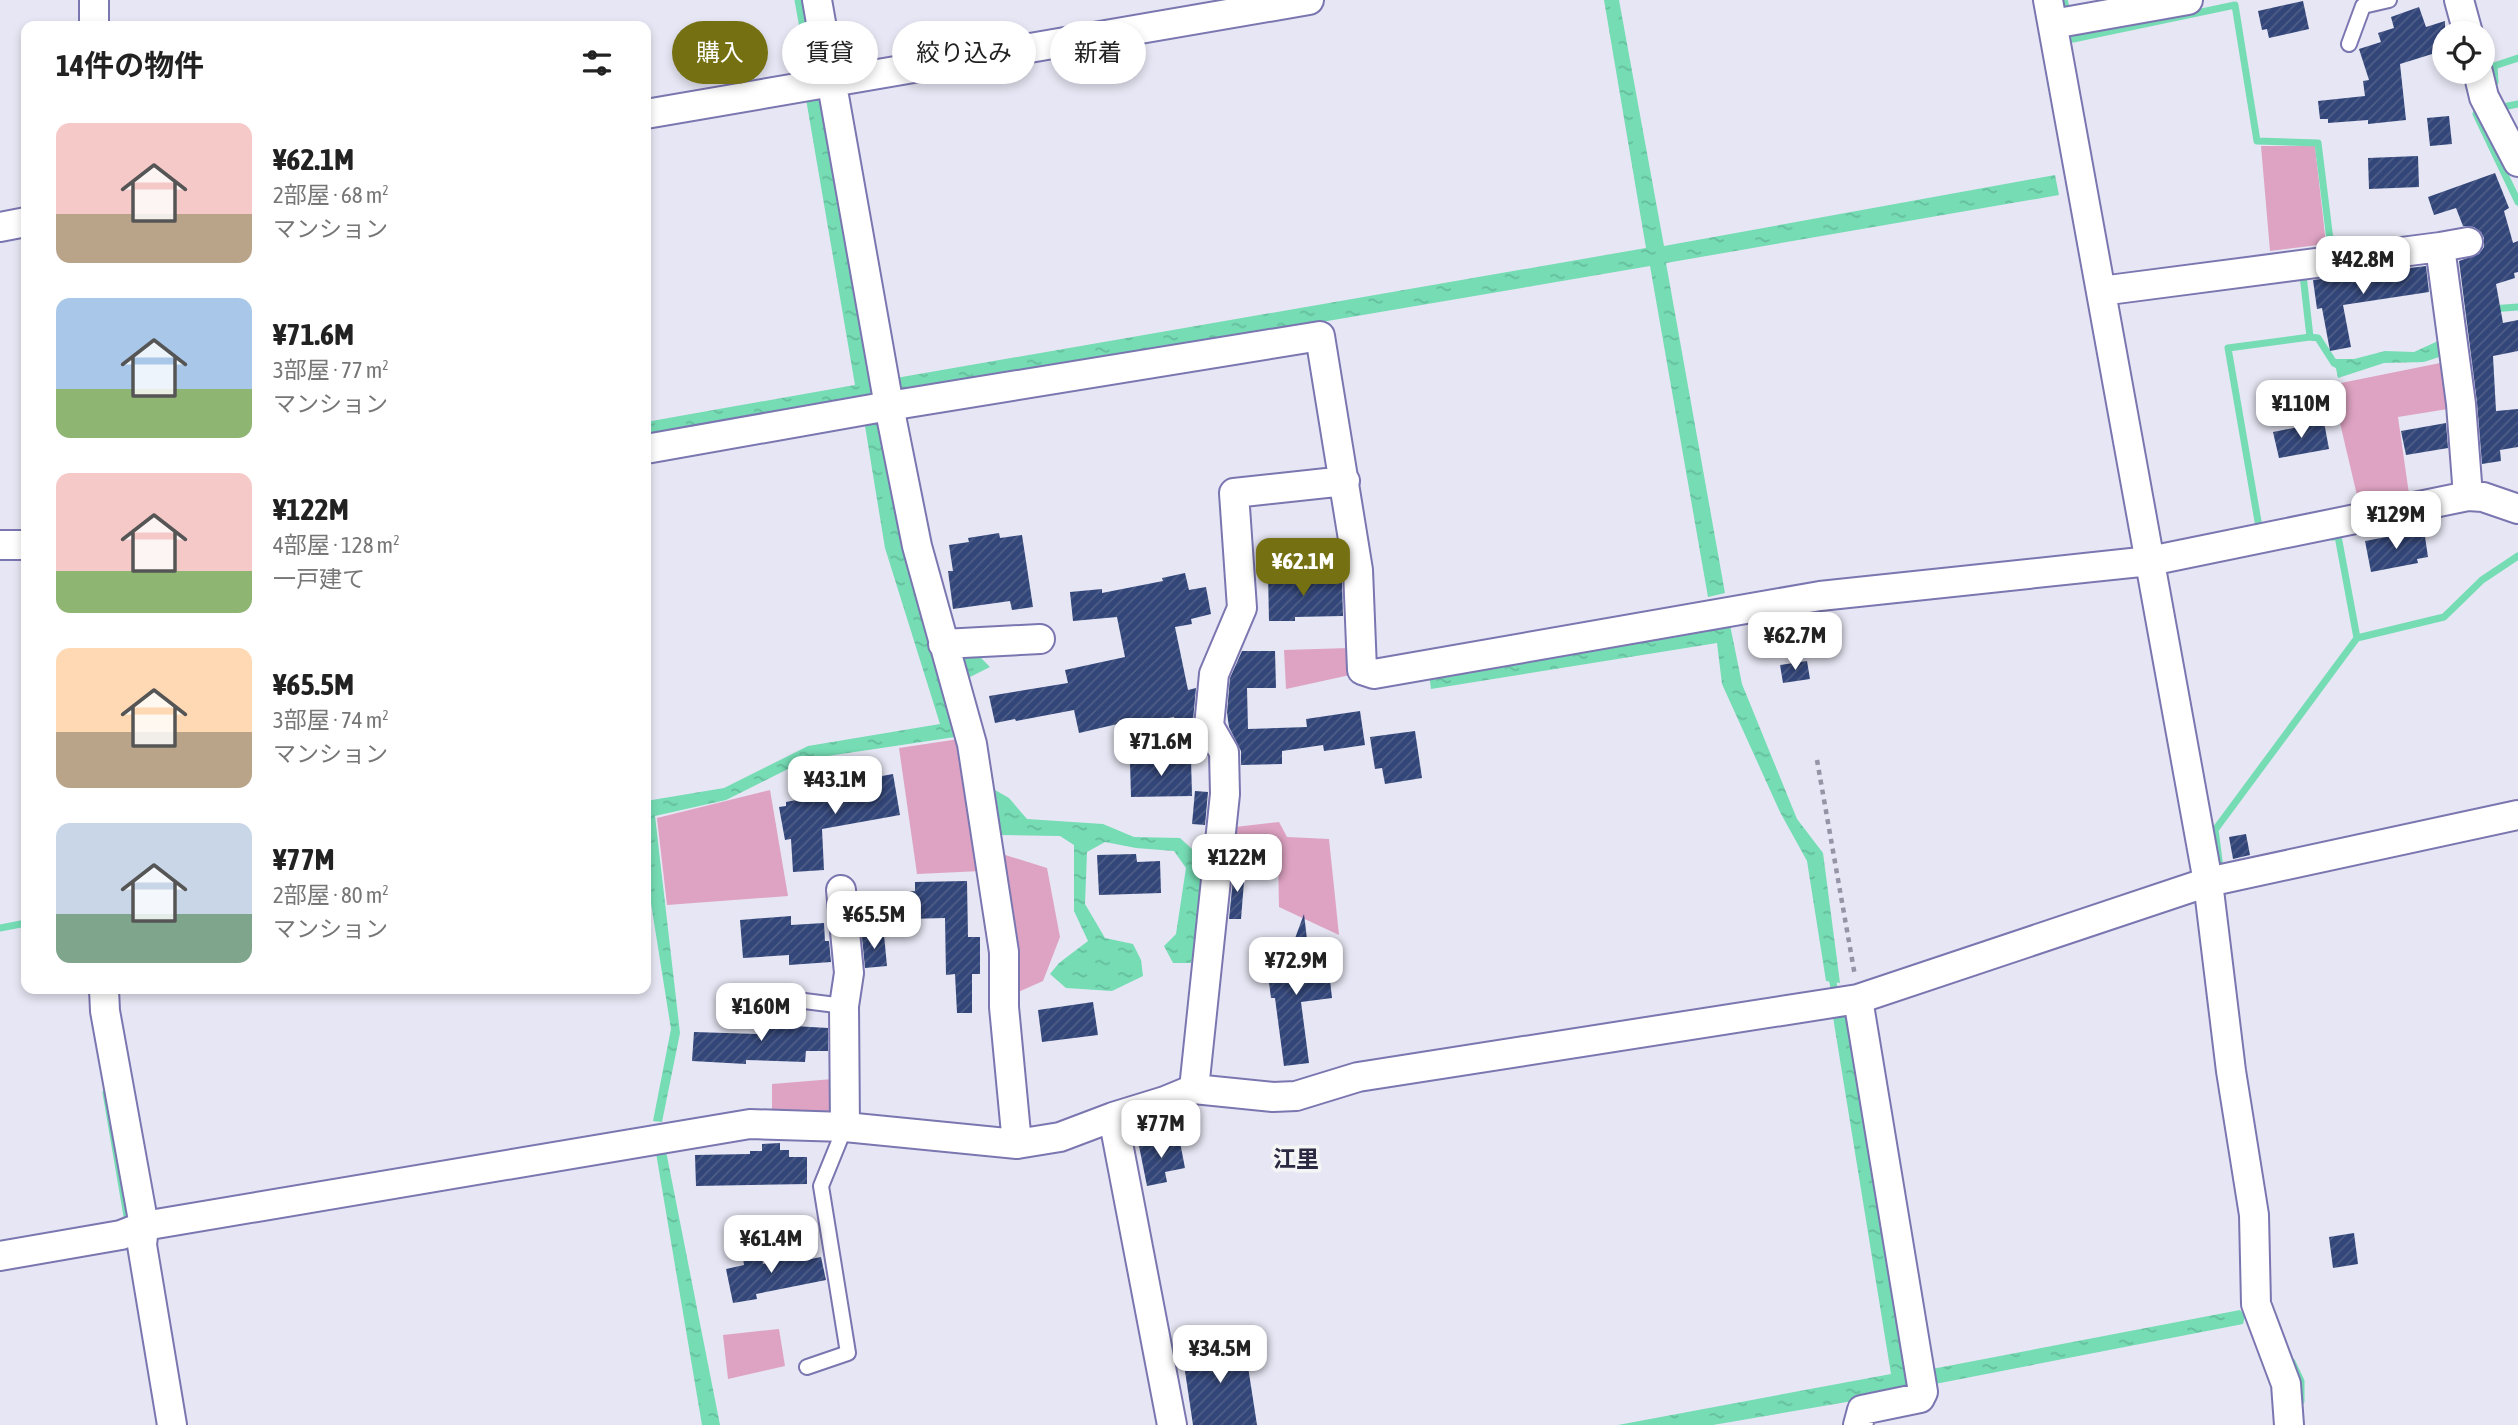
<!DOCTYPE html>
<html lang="ja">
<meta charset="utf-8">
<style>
body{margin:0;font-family:"Asap Condensed","Noto Sans JP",sans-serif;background:#f6f6f6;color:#222;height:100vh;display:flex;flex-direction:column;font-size:26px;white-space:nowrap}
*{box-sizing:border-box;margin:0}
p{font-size:23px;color:#767676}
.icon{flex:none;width:38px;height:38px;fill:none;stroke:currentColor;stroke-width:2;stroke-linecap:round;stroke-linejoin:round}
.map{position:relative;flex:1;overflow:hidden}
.side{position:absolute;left:21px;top:21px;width:630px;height:973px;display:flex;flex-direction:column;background:#fff;border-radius:14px;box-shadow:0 4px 10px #0003}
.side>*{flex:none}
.hud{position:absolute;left:672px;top:21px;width:665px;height:63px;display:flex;gap:14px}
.tools{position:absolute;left:2432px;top:21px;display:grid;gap:14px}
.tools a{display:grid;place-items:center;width:63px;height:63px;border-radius:50%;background:#fff;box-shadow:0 4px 10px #0003;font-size:35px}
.price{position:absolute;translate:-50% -60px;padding:0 16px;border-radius:14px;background:#fff;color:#222;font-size:23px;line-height:46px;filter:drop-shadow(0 2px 4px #0008)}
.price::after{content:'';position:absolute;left:50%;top:42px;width:21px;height:16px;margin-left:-10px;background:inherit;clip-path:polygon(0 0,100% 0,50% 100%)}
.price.active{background:#757011;color:#fff}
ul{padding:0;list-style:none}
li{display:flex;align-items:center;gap:21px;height:175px;padding:0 35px}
li span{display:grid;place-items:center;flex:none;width:196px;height:140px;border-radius:14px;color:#555}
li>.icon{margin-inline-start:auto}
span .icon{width:84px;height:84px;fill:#fffc;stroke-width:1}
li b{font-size:30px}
h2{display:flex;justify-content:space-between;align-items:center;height:84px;padding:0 35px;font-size:30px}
.chip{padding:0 24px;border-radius:32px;background:#fff;box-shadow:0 4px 10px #0003;font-size:24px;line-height:63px}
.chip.active{background:#757011;color:#fff}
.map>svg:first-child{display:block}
</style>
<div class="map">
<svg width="2518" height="1425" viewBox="0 0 2518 1425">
<defs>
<pattern id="water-ripples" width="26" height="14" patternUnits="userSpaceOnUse" patternTransform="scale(1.75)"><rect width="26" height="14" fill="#75dcb4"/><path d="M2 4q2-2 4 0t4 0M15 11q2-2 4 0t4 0" fill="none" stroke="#65bd9c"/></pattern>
<pattern id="building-hatch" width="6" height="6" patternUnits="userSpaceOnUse" patternTransform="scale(1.75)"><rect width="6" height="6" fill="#334679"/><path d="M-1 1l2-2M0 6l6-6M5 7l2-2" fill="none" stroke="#4f5e88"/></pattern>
</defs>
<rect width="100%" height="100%" fill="#e6e6f4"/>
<path fill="#dea3c2" d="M2261 146H2315L2326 244 2270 251Z
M2450 361 2454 408 2398 417 2410 501 2360 508 2331 385Z
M1349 648 1350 675 1286 689 1284 650Z
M959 739 981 871 917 874 899 748Z
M770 790 788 896 667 905 657 818Z
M1279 822 1287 837 1329 839 1339 935 1279 907 1278 857H1229L1235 827Z
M1002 854 1047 868 1060 937 1043 981 1014 994 1017 934Z
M833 1079 837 1114 772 1110V1084Z
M779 1329 785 1366 728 1379 723 1335Z"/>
<path fill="url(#water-ripples)" d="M1604 0H1619L1664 246 2055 175 2059 195 1666 263 1725 593 1708 597 1650 266 899 394 896 378 1646 248Z
M825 96 876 399 646 440V422L855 385 806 99Z
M2438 330 2442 356 2424 362 2384 363 2338 378 2334 359H2354L2385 351 2414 352 2438 341Z
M881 422 955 737 808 759 726 800 655 816 680 1033 662 1122 653 1121 671 1029 646 872V801L724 788 808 746 940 724 885 548 865 426Z
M1730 625 1742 684 1797 819 1823 853 1840 983 1826 981 1807 861 1780 812 1722 684 1717 643 1431 689 1429 674Z
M973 650 990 667 968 678 960 660Z
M995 790 1009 798 1027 819 1103 824 1134 837 1180 838 1205 861 1197 940 1191 963H1173L1164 946 1176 934 1186 868 1174 851 1136 848 1105 842 1087 852 1085 904 1105 938 1133 944 1141 960 1143 976 1112 991 1066 988 1050 974 1059 963 1088 941 1074 911V845L1060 836 1001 835Z
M1848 1015 1910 1383 1905 1392 1713 1425H1618L1891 1374 1833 1017Z
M666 1151 720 1425H702L656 1153Z
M2240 1310 2245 1316 2243 1324 1935 1384 1932 1369Z"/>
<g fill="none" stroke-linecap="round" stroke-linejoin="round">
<path stroke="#75dcb4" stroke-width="7" d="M798 0 812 79
M2064 0 2067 11
M2073 39 2235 5 2257 141 2318 143 2331 248 2322 249
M2495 82 2494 66 2518 58
M2498 108 2518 104
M2484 112 2476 114 2518 202
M2491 309 2518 307
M2310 337 2318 338 2334 363 2340 366
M2259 527 2228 348 2310 337 2303 275
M2333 537 2338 536 2357 638
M2220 868 2215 830 2357 638 2444 617 2482 580 2518 556
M0 928 26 923
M1831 972 1836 998
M106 1093 128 1222
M2292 1362 2301 1381V1401"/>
</g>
<path fill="url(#building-hatch)" d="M2303 1 2309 29 2269 38 2267 29 2262 30 2258 11Z
M2419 7 2426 27 2445 21V50L2400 64 2406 120 2368 124V120L2328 123V119H2320L2318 101 2365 96 2363 81 2369 80 2359 49 2381 42 2378 33 2394 28 2391 17Z
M2449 116 2452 144 2430 146 2427 118Z
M2418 156 2419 187 2369 189 2368 158Z
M2495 173 2509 208 2504 211 2513 243 2518 241V272L2514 273 2515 278 2496 284 2503 323 2518 320V351L2493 356 2496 411 2518 409V447L2500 450 2501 461 2482 464 2477 402 2459 261 2479 254 2484 247V238L2481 232 2474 227 2463 226 2456 208 2434 215 2428 197Z
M2426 266 2429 292 2343 305 2351 347 2330 351 2322 308 2317 309 2313 280Z
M2324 422 2329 449 2279 458 2273 432Z
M2446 423 2448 448 2406 455 2401 431Z
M2424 530 2428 557 2417 559 2418 563 2371 572 2365 541Z
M999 533 1000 538 1022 535 1033 607 1012 610 1010 601 953 609 948 571H953L949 545 969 542 968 538Z
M1185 573 1189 590 1206 587 1211 614 1191 619 1192 624 1175 627 1188 690 1196 688 1193 720 1175 724 1174 717 1140 723 1139 719 1079 733 1074 710 1016 721 1015 719 995 723 989 696 1068 683 1065 670 1125 657 1117 617 1073 621 1070 592 1102 589V593L1163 581 1162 578Z
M1268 574H1294V578H1320V582H1342L1343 616 1295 617V621H1269Z
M1242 651H1275L1276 688H1247L1248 729 1307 727 1306 719 1360 711 1365 745 1324 751 1323 745 1282 751V764L1241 765V751L1229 727 1227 713 1230 678Z
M1807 661 1810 679 1783 683 1780 665Z
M1415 731 1422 778 1385 784 1382 768 1375 769 1370 737Z
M1191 759 1192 796 1131 797 1130 762Z
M893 774 900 815 822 829 824 870 793 872 791 839 785 840 779 807 786 806V802L844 791 843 783Z
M1195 791 1208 792 1205 825 1192 824Z
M2246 834 2250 855 2233 859 2229 837Z
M1136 854 1137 862 1160 861 1161 893 1099 895 1097 855Z
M1234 869H1245L1241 919H1229Z
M967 881 968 937H980V974H972V1013H957L955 974 946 975 945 918 907 919 908 929 869 933 866 905 882 903 881 894 915 891V882Z
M1304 914 1311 973 1329 971 1332 998 1301 1002 1309 1063 1284 1066 1275 998H1271L1267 967 1283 965 1282 960H1287Z
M791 916V925L824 923 825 941H829L831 962 789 965V955L743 958 740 920Z
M884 935 887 966 865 968 862 937Z
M1093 1002 1098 1035 1042 1042 1038 1010Z
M759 1017 794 1019V1026L828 1028V1051H806L805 1062 746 1060V1064L692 1061 694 1032 758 1034Z
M1179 1137 1185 1168 1165 1172 1167 1182 1147 1186 1139 1146Z
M780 1143V1150H789V1157H807V1184L696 1186 695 1155 750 1154V1151H762V1144Z
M2354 1233 2358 1264 2333 1268 2329 1237Z
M760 1248 763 1264 800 1257 801 1261 821 1257 826 1280 756 1294 757 1299 733 1303 726 1269 744 1265 742 1252Z
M1244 1341 1257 1425H1193L1182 1351Z"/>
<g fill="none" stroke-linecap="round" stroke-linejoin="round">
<g stroke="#7a76b0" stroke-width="18">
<path id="lane" d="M2349 44 2363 6 2389 0
M757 995 844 1006
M807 1367 848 1353 821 1186 845 1127"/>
</g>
<g stroke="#7a76b0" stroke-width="32">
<path id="street" d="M817 0 889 406 917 546 972 744 1004 952V1007L1017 1144
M2048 0 2208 882 2231 1071 2254 1215 2256 1304 2286 1384 2289 1425
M2459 0 2468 33
M2053 24 2188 0
M94 26V0
M2478 72 2484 97 2518 162
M646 114 1309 0
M0 227 26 222
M2440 247 2461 404 2468 496
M2101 291 2440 247 2468 242
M646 449 889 406 1320 336 1358 570 1362 670 1374 674 1820 596 2150 561 2468 496 2483 497 2518 509
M0 545H26
M943 644 1040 639
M841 890 849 973 844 1006 845 1127
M104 989 105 1011 144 1226 750 1124 845 1127 1017 1144 1060 1137 1113 1117 1165 1101 1194 1089 1273 1097 1296 1096 1358 1077 1858 999 2208 882 2518 815
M1194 1089 1225 794 1224 752 1209 726 1214 674 1242 608 1234 493 1345 481
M1113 1117 1172 1425
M0 1256 121 1235 144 1226 142 1245 172 1425
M1858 1425 1862 1410 1920 1398 1923 1392 1858 999"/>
</g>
<path stroke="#9594a7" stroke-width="4.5" stroke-dasharray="5 5" stroke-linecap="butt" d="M1817 760 1855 976"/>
<use href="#lane" stroke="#fff" stroke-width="14"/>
<use href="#street" stroke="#fff" stroke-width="28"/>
</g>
<g text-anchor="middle" stroke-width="7" stroke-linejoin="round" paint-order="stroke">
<g font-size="23" font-weight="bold" fill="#2b2a42" stroke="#f5f5f5">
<text x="1296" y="1167">江里</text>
</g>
</g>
</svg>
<div class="tools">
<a><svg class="icon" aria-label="locate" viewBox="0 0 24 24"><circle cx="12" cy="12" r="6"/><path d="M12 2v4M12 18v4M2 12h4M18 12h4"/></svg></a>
</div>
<b class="price" style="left:2363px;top:296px">¥42.8M</b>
<b class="price" style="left:2301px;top:440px">¥110M</b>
<b class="price" style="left:2396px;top:551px">¥129M</b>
<b class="price active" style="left:1303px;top:598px">¥62.1M</b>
<b class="price" style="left:1795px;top:672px">¥62.7M</b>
<b class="price" style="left:1161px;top:778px">¥71.6M</b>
<b class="price" style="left:835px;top:816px">¥43.1M</b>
<b class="price" style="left:1237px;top:894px">¥122M</b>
<b class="price" style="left:874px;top:951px">¥65.5M</b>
<b class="price" style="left:1296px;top:997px">¥72.9M</b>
<b class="price" style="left:761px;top:1043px">¥160M</b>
<b class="price" style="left:1161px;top:1160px">¥77M</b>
<b class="price" style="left:771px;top:1275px">¥61.4M</b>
<b class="price" style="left:1220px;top:1385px">¥34.5M</b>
<div class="hud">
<a class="chip active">購入</a>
<a class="chip">賃貸</a>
<a class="chip">絞り込み</a>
<a class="chip">新着</a>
</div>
<section class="side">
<h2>14件の物件<svg class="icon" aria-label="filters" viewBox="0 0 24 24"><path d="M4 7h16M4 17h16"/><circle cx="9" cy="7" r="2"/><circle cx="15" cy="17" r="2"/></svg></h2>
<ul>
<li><span style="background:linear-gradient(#f6c9c9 65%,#b9a48a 0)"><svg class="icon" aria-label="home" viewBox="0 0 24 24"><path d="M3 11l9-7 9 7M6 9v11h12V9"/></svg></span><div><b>¥62.1M</b><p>2部屋 · 68 m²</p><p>マンション</p></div></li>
<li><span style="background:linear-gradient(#a9c7e8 65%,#8fb573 0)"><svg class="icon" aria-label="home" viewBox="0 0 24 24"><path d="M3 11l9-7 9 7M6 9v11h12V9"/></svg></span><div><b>¥71.6M</b><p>3部屋 · 77 m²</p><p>マンション</p></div></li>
<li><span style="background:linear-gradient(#f6c9c9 70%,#8fb573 0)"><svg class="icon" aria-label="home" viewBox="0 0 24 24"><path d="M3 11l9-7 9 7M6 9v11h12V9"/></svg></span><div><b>¥122M</b><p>4部屋 · 128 m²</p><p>一戸建て</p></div></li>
<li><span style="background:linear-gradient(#ffd9b3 60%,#b9a48a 0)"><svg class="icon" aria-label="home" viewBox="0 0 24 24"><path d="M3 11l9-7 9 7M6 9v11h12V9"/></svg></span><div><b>¥65.5M</b><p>3部屋 · 74 m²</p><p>マンション</p></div></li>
<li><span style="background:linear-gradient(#c9d6e8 65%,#7fa58c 0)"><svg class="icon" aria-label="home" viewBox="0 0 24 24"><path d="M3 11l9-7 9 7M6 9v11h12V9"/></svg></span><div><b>¥77M</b><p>2部屋 · 80 m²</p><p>マンション</p></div></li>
</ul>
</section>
</div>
